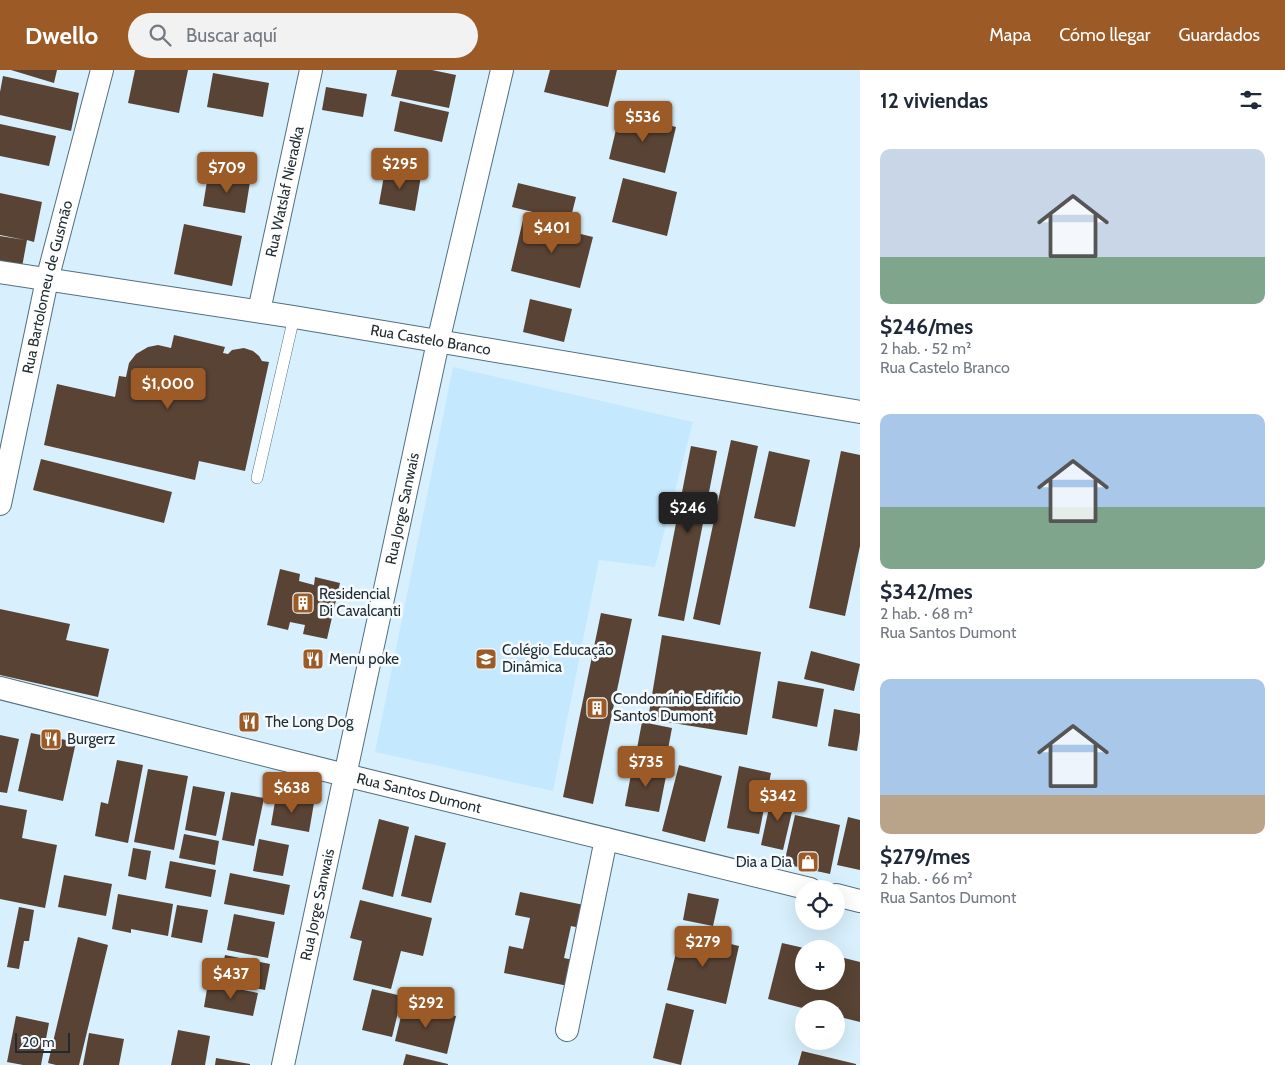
<!DOCTYPE html>
<html lang="es">
<meta charset="utf-8">
<style>
body{margin:0;font-family:Cabin,sans-serif;background:#f2f2f3;color:#1f2937;height:100vh;display:flex;flex-direction:column;font-size:19px;white-space:nowrap}
*{box-sizing:border-box;margin:0}
p{font-size:16px;color:#747a83}
.icon{flex:none;width:28px;height:28px;fill:none;stroke:currentColor;stroke-width:2;stroke-linecap:round;stroke-linejoin:round}
.map{position:relative;flex:1;overflow:hidden}
.panel{display:flex;flex-direction:column;background:#fff;width:425px}
.panel>*{flex:none}
.controls{position:absolute;left:795px;top:810px;display:grid;gap:10px}
.controls a{display:grid;place-items:center;width:50px;height:50px;border-radius:50%;background:#fff;box-shadow:0 5px 20px #0002;font-size:25px}
.scale{position:absolute;left:15px;bottom:12px;width:55px;box-sizing:border-box;padding-left:5px;border:2px solid #1f2b31;border-top:0;font-size:14px;line-height:18px;white-space:nowrap;color:#1f2b31;-webkit-text-stroke:4px #f4fafd;paint-order:stroke}
.price{position:absolute;translate:-50% -42px;padding:0 11px;border-radius:5px;background:#9b5a26;color:#fff;font-size:16px;line-height:32px;filter:drop-shadow(0 1px 2px #0008)}
.price::after{content:'';position:absolute;left:50%;top:30px;width:15px;height:11px;margin-left:-8px;background:inherit;clip-path:polygon(0 0,100% 0,50% 100%)}
.price.selected{background:#222;color:#fff}
ul{padding:0;list-style:none}
li{display:grid;align-content:center;gap:10px;height:265px;padding:0 20px}
li span{display:grid;place-items:center;height:155px;border-radius:10px;color:#555}
li>.icon{margin-inline-start:auto}
span .icon{width:90px;height:90px;fill:#fffc;stroke-width:1}
li b{font-size:21px}
h2{display:flex;justify-content:space-between;align-items:center;height:60px;padding:0 20px;font-size:21px}
header{display:flex;align-items:center;gap:30px;box-sizing:border-box;height:70px;padding:0 25px;background:#9b5a26;color:#fff}
header strong{font-size:24px}
nav{display:flex;gap:28px;margin-inline-start:auto;font-size:18px}
.search{width:350px;height:45px;background:#f2f2f3;display:flex;align-items:center;gap:12px;box-sizing:border-box;padding:0 18px;border-radius:28px;color:#747a83;font-size:19px}
main{display:flex;flex:1;min-height:0}
.map>svg:first-child{display:block}
</style>
<header>
<strong>Dwello</strong>
<div class="search"><svg class="icon" aria-label="search" viewBox="0 0 24 24"><circle cx="10" cy="10" r="6"/><path d="M15 15l6 6"/></svg>Buscar aquí</div>
<nav><a>Mapa</a><a>Cómo llegar</a><a>Guardados</a></nav>
</header>
<main>
<div class="map">
<svg width="860" height="995" viewBox="0 0 860 995">
<rect width="100%" height="100%" fill="#d8f0fd"/>
<path fill="#c4e9fe" d="M453 297 693 352 655 497 599 490 553 721 375 682Z"/>
<path fill="#584334" d="M11 0H57L54 13Z
M135 0H188L179 43 128 33Z
M397 0H432L456 5 449 38 391 26Z
M550 0H617L608 37 544 22Z
M213 3 269 13 263 47 207 37Z
M3 6 79 23 71 61 0 45V22Z
M326 17 367 24 363 47 322 40Z
M400 31 449 42 442 72 394 61Z
M620 43 676 57 665 103 609 89Z
M0 54 56 66 49 96 0 86Z
M385 100 421 106 415 141 379 134Z
M208 105 250 112 245 143 203 136Z
M623 108 677 122 667 166 612 152Z
M518 113 576 127 570 151 512 137Z
M0 123 42 132 34 172 27 170 22 197 0 193V166L25 170 0 165Z
M523 150 593 167 580 218 511 201Z
M184 154 242 166 232 216 174 204Z
M530 229 572 239 564 272 523 262Z
M174 265 225 277 223 283 228 284 232 280 244 278 253 281 259 286 262 291 269 292 245 401 199 391 195 410 44 375 57 314 115 327 119 306 126 307 129 293 136 284 148 277 158 275 171 278Z
M731 370 758 376 720 555 693 549Z
M691 376 717 381 684 551 658 546Z
M769 381 810 390 795 457 754 448Z
M841 381 860 385V476L845 546 809 538Z
M41 389 172 422 164 453 33 420Z
M280 499 300 504 299 511 314 515 315 507 340 513 327 569 303 564 305 555 290 552 288 560 267 555Z
M0 539 70 554 66 570 109 579 98 627 0 605Z
M601 543 632 549 593 734 563 727Z
M662 565 761 582 747 665 648 649Z
M811 581 860 594 854 621 804 609Z
M778 611 824 619 817 657 772 648Z
M834 639 860 644V662L857 681 828 676Z
M642 652 672 658 665 695 635 689Z
M31 663 76 672 63 731 18 721Z
M0 665 19 669 7 723 0 722Z
M117 690 143 695 128 773 95 766 101 732 108 734Z
M633 694 667 701 659 742 625 736Z
M679 695 722 706 705 772 662 761Z
M739 696 771 703 759 764 727 758Z
M148 699 188 706 174 780 134 772Z
M193 716 225 722 216 766 185 760Z
M231 722 264 728 254 776 222 770Z
M772 724 795 729 783 780 761 775Z
M276 726 314 733 309 762 271 755Z
M0 735 27 740 22 768 57 775 45 838 0 829Z
M795 745 840 755 830 804 784 794Z
M848 747 860 750V800L837 795Z
M379 749 409 757 393 827 362 819Z
M184 764 219 771 215 795 179 788Z
M415 765 446 773 431 833 401 826Z
M259 769 289 775 283 806 253 801Z
M133 778 151 781 146 810 128 806Z
M170 791 216 800 211 827 165 818Z
M230 803 290 815 284 845 224 834Z
M64 805 112 814 106 846 58 837Z
M520 822 589 836 585 859 571 856 564 888 578 891 573 917 504 903 509 876 523 879 530 848 515 845Z
M688 823 719 829 713 856 683 850Z
M118 824 173 834 168 866 131 859V863L112 859Z
M360 830 432 848 423 886 401 881 391 919 353 910 362 871 350 868Z
M177 835 208 840 202 873 171 867Z
M19 837 34 840 29 871H24L19 899 7 897Z
M234 844 275 852 268 888 227 880Z
M681 862 739 876 726 934 667 920Z
M78 867 108 875 79 995H56L48 993Z
M782 873 804 878V911H836V886L860 892V952L836 946V939H806L768 929Z
M225 885 270 894 265 920 220 911Z
M208 913 258 923 253 946 204 937Z
M372 919 402 926 392 967 362 960Z
M666 933 694 940 681 995 653 988Z
M404 934 456 946 447 984 395 971Z
M16 946 49 953 41 995H23L7 992Z
M178 960 210 966 205 995H171Z
M89 963 124 969 119 995H83Z
M802 981 856 994V995H798Z
M406 984 448 994V995H403Z
M216 988 250 994V995H215Z"/>
<g fill="none" stroke-linecap="round" stroke-linejoin="round">
<g stroke="#546e7d" stroke-width="12">
<path id="service" d="M257 408 294 247"/>
</g>
<g stroke="#546e7d" stroke-width="24">
<g id="minor">
<path id="s1" d="M0 202 294 247 860 342"/>
<path id="s2" d="M259 241 311 0"/>
<path id="s3" d="M0 434 47 210 102 0"/>
<path id="s4" d="M0 618 345 705 810 819"/>
<path d="M836 825 860 831"/>
<path d="M567 960 606 769"/>
<path id="s5" d="M283 995 438 272 502 0"/>
</g>
</g>
<use href="#service" stroke="#fff" stroke-width="11"/>
<use href="#minor" stroke="#fff" stroke-width="22"/>
</g>
<defs>
<g id="building-square" transform="scale(1.125)"><rect x="-9" y="-9" width="18" height="18" rx="4" fill="#9b5a26" stroke="#f4fafd"/><path d="M-4-6H4V6H1V3H-1V6H-4ZM-2.5-4.3h1.7v1.8h-1.7ZM.8-4.3h1.7v1.8H.8ZM-2.5-1h1.7V.8h-1.7ZM.8-1h1.7V.8H.8Z" fill="#fff"/></g>
<g id="restaurant-square" transform="scale(1.125)"><rect x="-9" y="-9" width="18" height="18" rx="4" fill="#9b5a26" stroke="#f4fafd"/><path d="M-5-6h1v4h1v-4h1v4h1v-4h1v5L-1.5 .5V6h-2V.5L-5-1ZM5-6V6H3V1.5H1.5Q1.5-4 5-6Z" fill="#fff"/></g>
<g id="school-square" transform="scale(1.125)"><rect x="-9" y="-9" width="18" height="18" rx="4" fill="#9b5a26" stroke="#f4fafd"/><path d="M0-5L7-2L0 1L-7-2ZM-4 1L0 2.5L4 1V4Q0 6-4 4Z" fill="#fff"/></g>
<g id="shop-square" transform="scale(1.125)"><rect x="-9" y="-9" width="18" height="18" rx="4" fill="#9b5a26" stroke="#f4fafd"/><path d="M-5-2.5h2.3a2.7 3.5 0 0 1 5.4 0H5L5.5 6h-11ZM-1.5-2.5h3a1.5 2.3 0 0 0-3 0Z" fill="#fff"/></g>
</defs>
<g fill-rule="evenodd">
<use href="#building-square" x="303" y="533"/>
<use href="#restaurant-square" x="313" y="589"/>
<use href="#school-square" x="486" y="589"/>
<use href="#building-square" x="597" y="638"/>
<use href="#restaurant-square" x="249" y="652"/>
<use href="#restaurant-square" x="51" y="669"/>
<use href="#shop-square" x="808" y="792"/>
</g>
<g text-anchor="middle" stroke-width="5" stroke-linejoin="round" paint-order="stroke">
<g font-size="15" fill="#1f2b31" stroke="#f4fafd">
<text dy="5" stroke="none"><textPath href="#s2" startOffset="122">Rua Watslaf Nieradka</textPath></text>
<text dy="5" stroke="none"><textPath href="#s3" startOffset="222">Rua Bartolomeu de Gusmão</textPath></text>
<text dy="5" stroke="none"><textPath href="#s1" startOffset="436">Rua Castelo Branco</textPath></text>
<text dy="5" stroke="none"><textPath href="#s5" startOffset="569">Rua Jorge Sanwais</textPath></text>
<text dy="5" stroke="none"><textPath href="#s4" startOffset="432">Rua Santos Dumont</textPath></text>
<text dy="5" stroke="none"><textPath href="#s5" startOffset="164">Rua Jorge Sanwais</textPath></text>
</g>
<g font-size="15" fill="#1f2b31" stroke="#f4fafd" text-anchor="start">
<text x="319" y="529">Residencial<tspan x="319" dy="17">Di Cavalcanti</tspan></text>
<text x="502" y="585">Colégio Educação<tspan x="502" dy="17">Dinâmica</tspan></text>
<text x="329" y="594">Menu poke</text>
<text x="613" y="634">Condomínio Edifício<tspan x="613" dy="17">Santos Dumont</tspan></text>
<text x="265" y="657">The Long Dog</text>
<text x="67" y="674">Burgerz</text>
<text x="792" y="797" text-anchor="end">Dia a Dia</text>
</g>
</g>
</svg>
<div class="controls">
<a><svg class="icon" aria-label="locate" viewBox="0 0 24 24"><circle cx="12" cy="12" r="6"/><path d="M12 2v4M12 18v4M2 12h4M18 12h4"/></svg></a>
<a>+</a>
<a>−</a>
</div>
<div class="scale">20 m</div>
<b class="price" style="left:643px;top:73px">$536</b>
<b class="price" style="left:400px;top:120px">$295</b>
<b class="price" style="left:227px;top:124px">$709</b>
<b class="price" style="left:552px;top:184px">$401</b>
<b class="price" style="left:168px;top:340px">$1,000</b>
<b class="price selected" style="left:688px;top:464px">$246</b>
<b class="price" style="left:646px;top:718px">$735</b>
<b class="price" style="left:292px;top:744px">$638</b>
<b class="price" style="left:778px;top:752px">$342</b>
<b class="price" style="left:703px;top:898px">$279</b>
<b class="price" style="left:231px;top:930px">$437</b>
<b class="price" style="left:426px;top:959px">$292</b>
</div>
<section class="panel">
<h2>12 viviendas<svg class="icon" aria-label="filters" viewBox="0 0 24 24"><path d="M4 7h16M4 17h16"/><circle cx="9" cy="7" r="2"/><circle cx="15" cy="17" r="2"/></svg></h2>
<ul>
<li><span style="background:linear-gradient(#c9d6e8 70%,#7fa58c 0)"><svg class="icon" aria-label="home" viewBox="0 0 24 24"><path d="M3 11l9-7 9 7M6 9v11h12V9"/></svg></span><div><b>$246/mes</b><p>2 hab. · 52 m²</p><p>Rua Castelo Branco</p></div></li>
<li><span style="background:linear-gradient(#a9c7e8 60%,#7fa58c 0)"><svg class="icon" aria-label="home" viewBox="0 0 24 24"><path d="M3 11l9-7 9 7M6 9v11h12V9"/></svg></span><div><b>$342/mes</b><p>2 hab. · 68 m²</p><p>Rua Santos Dumont</p></div></li>
<li><span style="background:linear-gradient(#a9c7e8 75%,#b9a48a 0)"><svg class="icon" aria-label="home" viewBox="0 0 24 24"><path d="M3 11l9-7 9 7M6 9v11h12V9"/></svg></span><div><b>$279/mes</b><p>2 hab. · 66 m²</p><p>Rua Santos Dumont</p></div></li>
</ul>
</section>
</main>
